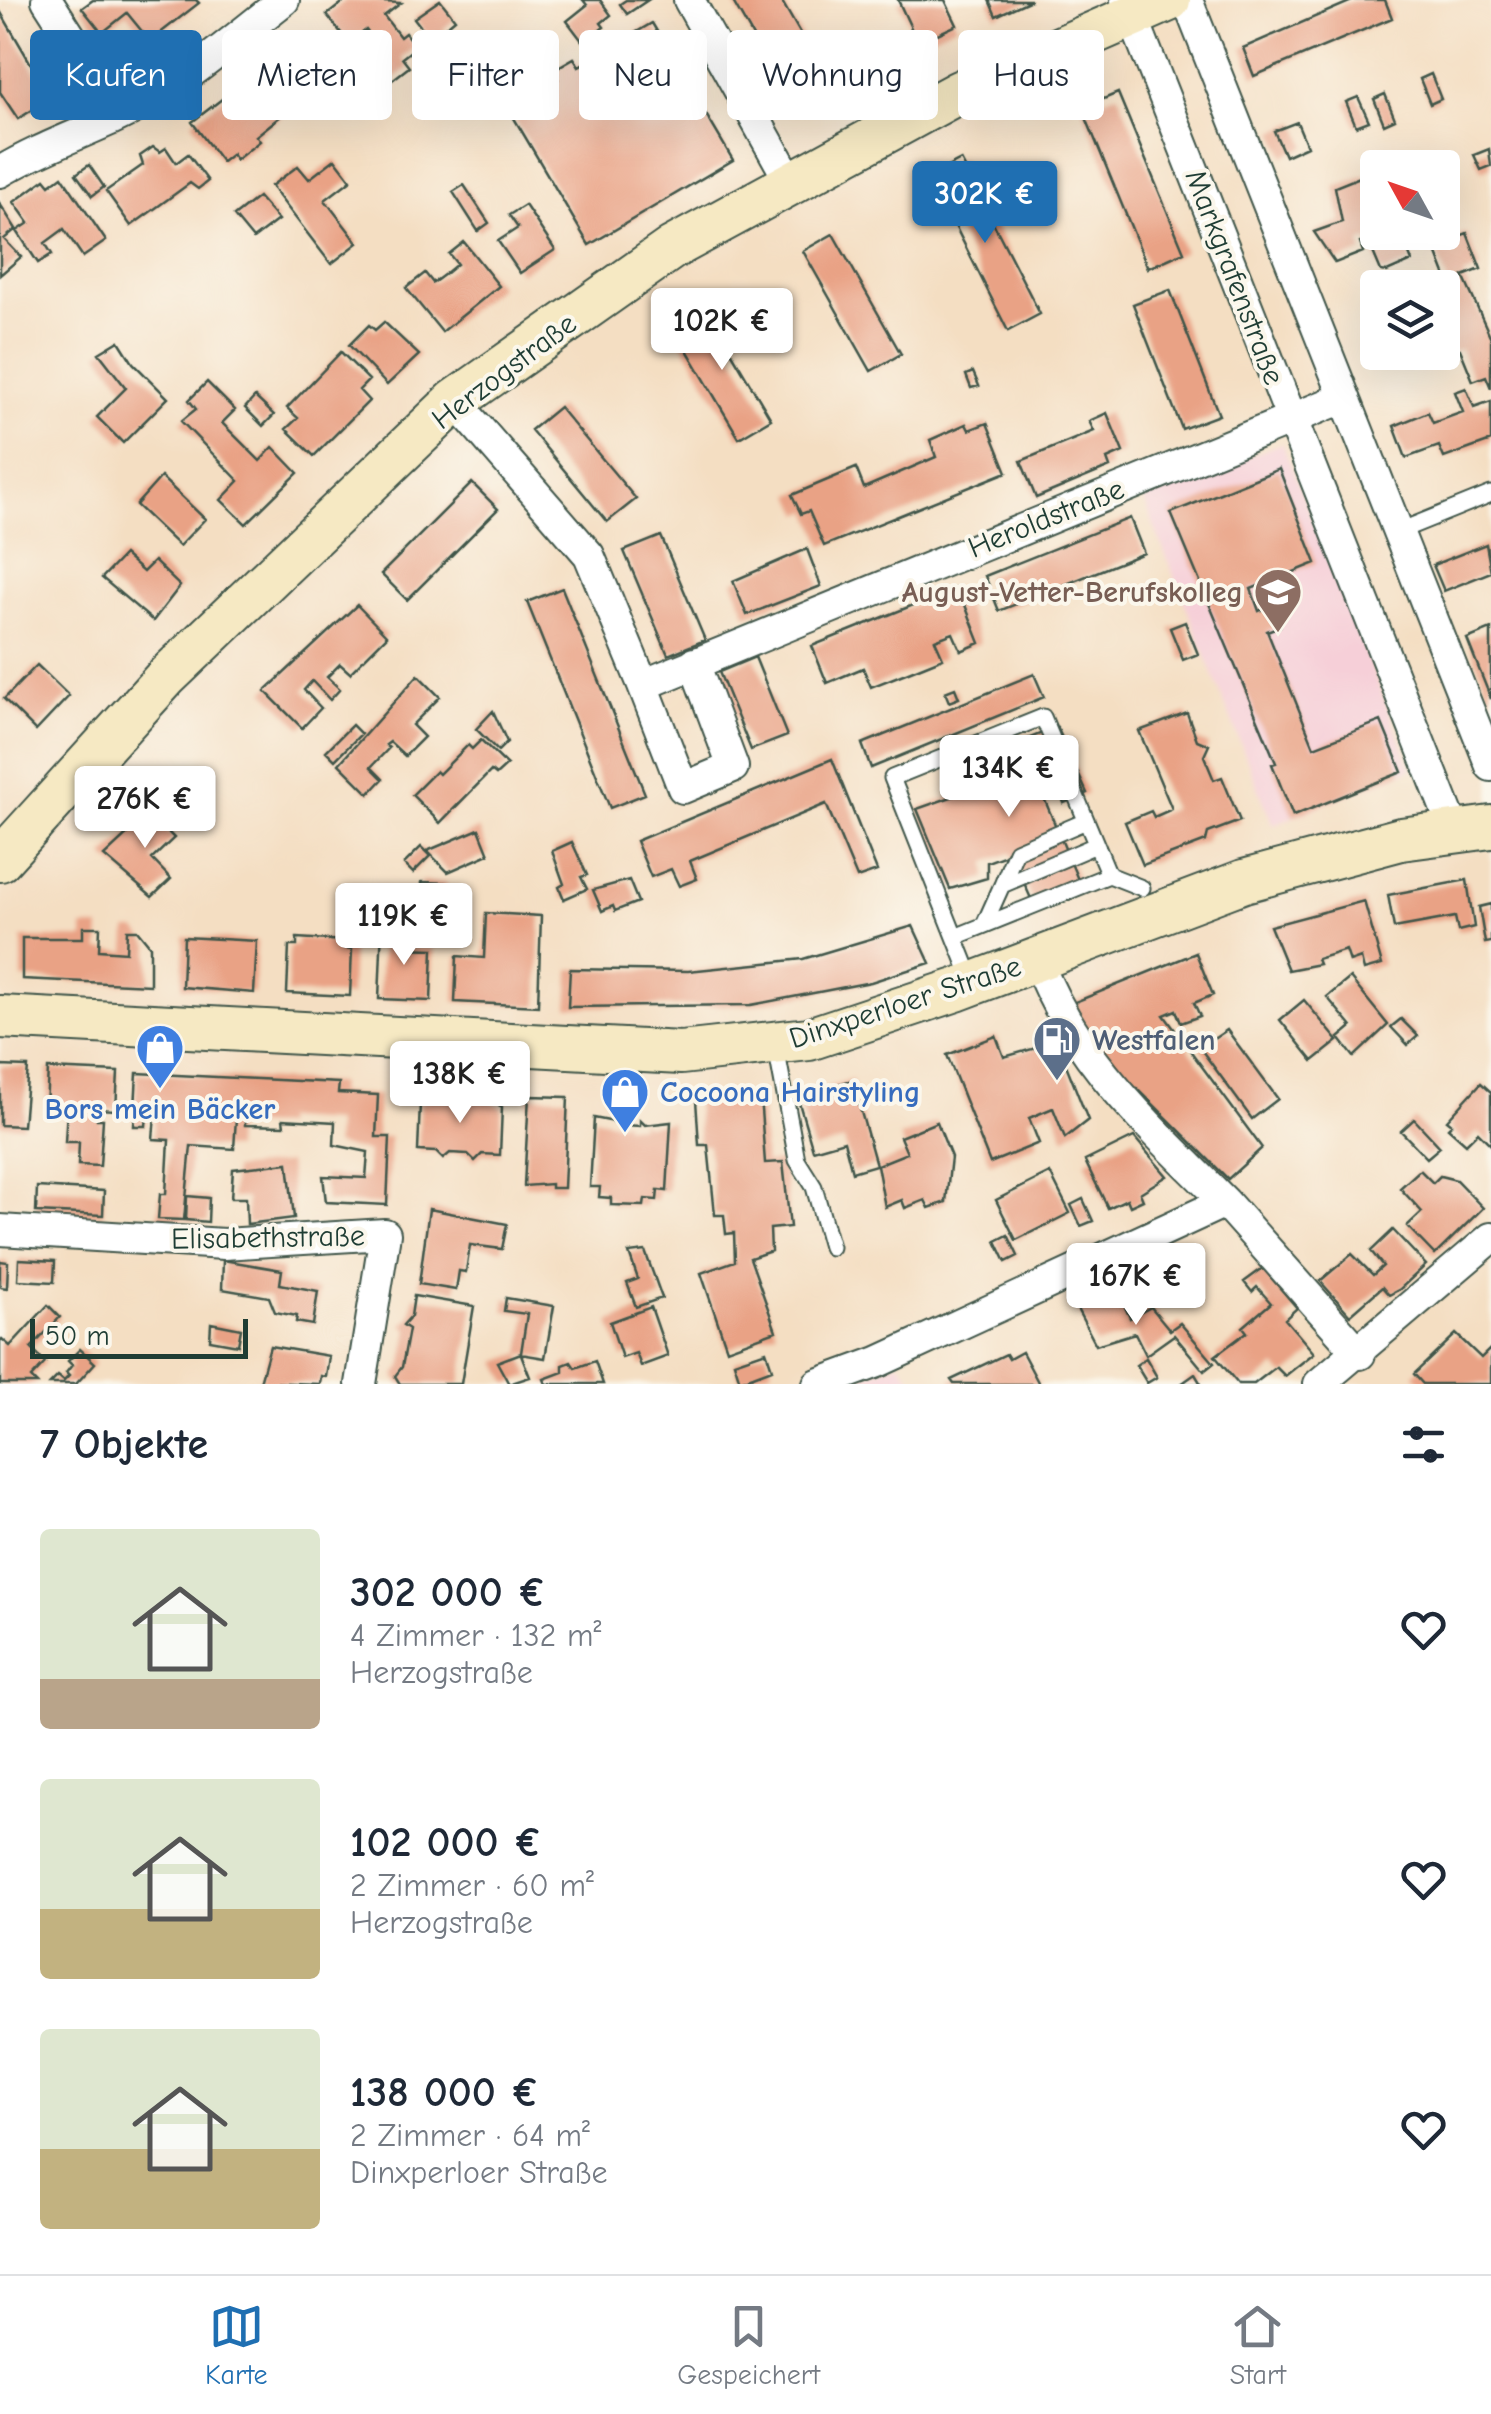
<!DOCTYPE html>
<html lang="de">
<meta charset="utf-8">
<style>
body{margin:0;font-family:"Comic Neue",sans-serif;background:#f2f2f3;color:#1f2937;height:100vh;display:flex;flex-direction:column;font-size:38px;white-space:nowrap}
*{box-sizing:border-box;margin:0}
p{font-size:32px;color:#747a83}
.icon{flex:none;width:55px;height:55px;fill:none;stroke:currentColor;stroke-width:2;stroke-linecap:round;stroke-linejoin:round}
.map{position:relative;height:1384px;overflow:hidden}
.sheet{display:flex;flex-direction:column;background:#fff;flex:1}
.sheet>*{flex:none}
.guide{position:absolute;left:30px;top:30px;width:1432px;height:90px;display:flex;gap:20px}
.needle{width:65px;rotate:310deg}
.controls{position:absolute;left:1360px;top:150px;display:grid;gap:20px}
.controls a{display:grid;place-items:center;width:100px;height:100px;border-radius:10px;background:#fff;box-shadow:0 10px 40px #0002;font-size:50px}
.scale{position:absolute;left:30px;bottom:25px;width:218px;box-sizing:border-box;padding-left:10px;border:5px solid #1f3d34;border-top:0;font-size:28px;line-height:35px;white-space:nowrap;color:#1f3d34;-webkit-text-stroke:8px #fbf7ec;paint-order:stroke}
.price{position:absolute;translate:-50% -85px;padding:0 22px;border-radius:10px;background:#fff;color:#222;font-size:32px;line-height:65px;filter:drop-shadow(0 2px 5px #0008)}
.price::after{content:'';position:absolute;left:50%;top:60px;width:30px;height:22px;margin-left:-15px;background:inherit;clip-path:polygon(0 0,100% 0,50% 100%)}
.price.active{background:#1f6fb2;color:#fff}
ul{padding:0;list-style:none}
li{display:flex;align-items:center;gap:30px;height:250px;padding:0 40px}
li span{display:grid;place-items:center;flex:none;width:280px;height:200px;border-radius:10px;color:#555}
li>.icon{margin-inline-start:auto}
span .icon{width:120px;height:120px;fill:#fffc;stroke-width:1}
li b{font-size:42px}
h2{display:flex;justify-content:space-between;align-items:center;height:120px;padding:0 40px;font-size:42px}
.tag{padding:0 35px;border-radius:10px;background:#fff;box-shadow:0 10px 40px #0002;font-size:35px;line-height:90px}
.tag.active{background:#1f6fb2;color:#fff}
.dock{display:flex;justify-content:space-around;align-items:center;height:140px;border-top:2px solid #e0e1e3;background:#fff;font-size:28px;color:#747a83}
.dock a{display:grid;justify-items:center;gap:5px}
.dock .active{color:#1f6fb2}
.map>svg:first-child{display:block}
</style>
<div class="map">
<svg width="1491" height="1384" viewBox="0 0 1491 1384">
<rect width="100%" height="100%" fill="#fbf7ec"/>
<filter id="ink" filterUnits="userSpaceOnUse"><feTurbulence type="fractalNoise" baseFrequency=".01" numOctaves="2"/><feDisplacementMap in="SourceGraphic" scale="20" xChannelSelector="R" yChannelSelector="G"/><feConvolveMatrix kernelMatrix="1 2 1 2 8 2 1 2 1" color-interpolation-filters="sRGB"/></filter>
<filter id="wash" filterUnits="userSpaceOnUse"><feTurbulence type="fractalNoise" baseFrequency=".0048" numOctaves="4" result="noise"/><feDisplacementMap in="SourceGraphic" scale="40" xChannelSelector="R" yChannelSelector="G"/><feGaussianBlur stdDeviation="2.25" result="paint"/><feColorMatrix in="noise" values="0 0 0 0 0 0 0 0 0 0 0 0 0 0 0 0 0 1.4 0 .05"/><feComposite in="paint" operator="in"/></filter>
<g filter="url(#wash)">
<rect width="100%" height="100%" fill="#f4dec2"/>
<path fill="#f6cfd8" d="M1282 443 1412 769 1273 825 1143 498Z
M900 1362 916 1384H843Z"/>
<g id="blocks">
<path fill="#e9a285" d="M93 0H196L199 3 150 41 127 13 102 33 82 8Z
M346 0 401 3 384 16 400 37 405 33 416 47 402 58 409 67 387 84 366 57 379 47 366 30 349 43 327 15Z
M440 0 455 19 443 29 451 39 438 49 414 18Z
M583 0H600L611 15 601 23 604 27 583 42 567 21 587 5Z
M626 0H648L627 14 620 4Z
M732 0H781L831 87 794 108Z
M898 0H945L957 25 918 43Z
M989 0H1031L996 16Z
M1354 0H1385L1392 18 1254 76 1243 48Z
M0 11 51 98 18 119 0 92Z
M652 23 733 160 589 245 508 108 558 79 553 70 574 58 579 66Z
M302 37 332 76 302 100 271 61Z
M122 42 139 64 128 73 111 50Z
M343 48 363 74 353 82 332 56Z
M261 69 292 107 256 136 260 141 236 160 232 154 222 162 192 122Z
M1431 74 1441 99 1430 104 1420 79Z
M1118 93 1184 252 1148 268 1082 108Z
M1385 94 1395 119 1384 124 1374 99Z
M1358 97 1369 121 1356 126 1346 102Z
M1297 122 1307 146 1285 156 1274 131Z
M153 147 160 152 166 148 176 163 188 154 208 181 198 189 190 183 131 226 106 191 143 165 140 156Z
M1489 149 1491 166 1481 170 1474 155Z
M335 159 351 180 325 200 358 243 331 264 271 186 298 166 309 179Z
M961 160 1040 314 1008 331 930 176Z
M89 165 104 187 92 196 76 174Z
M1365 175 1374 198 1378 196V232H1409L1412 242 1405 244 1412 261 1387 272 1381 271 1368 240 1360 243 1363 252 1335 263 1314 232 1342 222 1335 187Z
M62 176 106 241 83 257 64 229 45 243 52 254 38 263 17 231 29 223 14 202 45 179 50 185Z
M464 185 489 223 478 231 453 192Z
M258 197 278 220 253 239 234 216Z
M0 204 16 229 4 239 21 257 0 275Z
M525 205 555 250 520 273 498 241 518 228 509 215Z
M1467 233 1481 269 1463 276 1491 338V388L1486 376 1473 381 1460 349 1452 352 1442 328V288L1435 287 1448 282 1434 246Z
M833 234 901 354 871 371 803 251Z
M464 242 499 286 442 332 406 288 425 273 433 283 445 274 457 264 449 254Z
M1170 290 1219 415 1182 429 1133 304Z
M1378 293V351H1377L1363 316 1377 311 1370 296Z
M706 309 771 419 739 438 674 328Z
M384 322 419 355 387 385 349 345 369 325 375 330Z
M119 341 133 363 168 398 123 443 97 417 126 388 99 353Z
M341 352 369 380 359 390 369 401 314 456 286 429 298 418 287 408Z
M973 372 979 386 971 388 966 375Z
M207 382 235 410 222 423 260 461 273 447 298 473 246 524 221 500 239 481 181 421 196 409 189 400Z
M1466 388 1474 407 1491 401V441L1444 458 1439 446 1406 458 1394 426 1428 412 1433 423 1463 412 1455 392Z
M255 397 274 415 263 426 245 408Z
M559 407 636 499 607 522 531 430Z
M1107 413 1123 452 1107 459 1110 467 1036 498 1021 461 1094 431 1089 421Z
M987 423 1007 472 824 546 809 511 801 514 792 495 856 468 864 488 936 457 930 440 966 424 969 430Z
M1279 469 1316 563 1251 589 1259 611 1272 605 1282 613 1280 626 1267 631 1314 747 1381 721 1402 772 1293 816 1272 764 1276 763 1171 513Z
M161 477 205 519 179 546 136 505Z
M472 483 498 509 407 600 381 574Z
M1130 518 1144 553 999 611 985 576Z
M661 536 705 640 668 655 624 551Z
M1486 544 1491 572 1444 591 1433 565Z
M807 549 821 586 747 615 733 581Z
M124 555 143 572 154 561 180 586 153 621 102 578Z
M958 587 980 643 961 651 953 633 935 640 943 658 906 673 871 687 863 668 827 683 812 646Z
M562 588 645 794 610 808 527 602Z
M357 605 387 636 350 673 340 664 327 677 340 689 330 700 312 681 304 690 321 708 302 728 265 691Z
M1185 622 1198 654 1183 660 1170 628Z
M1491 629V699L1467 639Z
M755 657 787 736 751 750 719 672Z
M37 665 69 696 36 731 4 699Z
M1034 674 1044 697 871 768 862 744Z
M418 675 440 697 412 725 424 737 405 756 390 742 386 745 389 748 371 767 383 779 369 794 339 764Z
M955 688 959 698 949 702 945 692Z
M493 711 507 742 498 751 476 729Z
M1187 713 1197 740 1209 745 1204 756 1214 780 1222 777 1240 821 1208 833 1206 841 1143 865 1125 822 1151 811 1154 817 1172 809 1139 731Z
M352 725 361 734 335 760 326 751Z
M1057 727 1087 793 1064 803 1057 784 1041 791 1079 882 1032 901 1011 853 987 862V878L950 889 917 809 1011 776 1000 750Z
M481 740 507 765 496 775 491 771 440 823 412 795 436 771 439 774 468 745 472 749Z
M832 759 877 871 857 878 826 804 690 861 697 879 679 886 671 869 651 877 636 841Z
M161 803 175 822 166 830 174 838 152 859 171 879 152 897 104 856Z
M479 829 489 854 448 872 427 851Z
M572 842 587 875 581 877 587 889 564 899 559 887 564 884 552 851Z
M421 847 430 856 413 873 404 864Z
M629 880 638 902 615 911 613 906 602 911 593 890Z
M1467 880 1474 927 1458 931 1455 917 1394 928 1388 895Z
M422 882 446 883 444 920 421 919Z
M1364 901 1382 965 1364 970 1361 958 1350 962 1346 950 1317 959 1319 964 1288 970 1270 926Z
M1491 904V942L1485 943 1479 907Z
M486 913 541 916 538 1006 455 1002 457 956 484 958Z
M382 925 408 926 403 948 433 949 431 1001 379 999Z
M913 926 930 963 871 982 751 1005 568 1007 570 969 688 971 803 959Z
M83 927H100L99 950 126 952 127 930H137L150 946V985L22 979V938H83Z
M184 937 257 941 254 993 182 987Z
M297 938 344 941V948L352 949 350 996 287 993 289 946H297Z
M1196 953 1213 995 1194 1003 1200 1016 1181 1023 1176 1010 1164 1015 1262 1148 1228 1179 1137 1088 1129 1095 1070 1004Z
M1350 978 1388 1025 1354 1057 1339 1038 1352 1027 1327 997Z
M1304 1000 1338 1041 1313 1061 1280 1020Z
M1401 1019 1418 1036 1408 1045 1391 1027Z
M1227 1030 1278 1099 1252 1119 1200 1048Z
M996 1036 1004 1057 1057 1042 1088 1120 1065 1138 1053 1108 1029 1118 1039 1143 990 1163 947 1055Z
M0 1066 28 1067 23 1126 0 1125Z
M48 1069 118 1072 116 1110 97 1109V1119H103L100 1166 78 1165 79 1142H65L67 1108 46 1107Z
M137 1073 339 1083 338 1093 378 1095 376 1137H390L387 1205 326 1202 323 1176 366 1178 368 1152 334 1145 335 1122 283 1119 284 1126 245 1125V1118H236L234 1149 191 1146 184 1220 158 1219 160 1194H166L169 1140 153 1139 155 1115H147L146 1126H134Z
M852 1080 876 1165 852 1172 844 1141 813 1150 797 1096Z
M1481 1083 1491 1092V1145L1478 1132 1466 1144 1448 1128 1452 1124 1447 1120Z
M462 1090 470 1100 485 1097 502 1107 500 1155 482 1154 475 1161 468 1154 450 1153 443 1159 436 1152 418 1151 420 1103 438 1095 453 1099Z
M529 1096 568 1097 564 1188H551V1184L524 1186Z
M760 1096 765 1163 783 1162 790 1227 770 1229 771 1251 750 1258 776 1331 727 1349 701 1273 735 1261 734 1233 726 1234 724 1215H715L708 1145H699L696 1100Z
M594 1118 619 1123 625 1120 624 1125 640 1126V1120L645 1125 671 1122 667 1191 658 1190 657 1200 645 1199 644 1206 611 1205V1198L599 1197 600 1187H590Z
M1414 1119 1440 1147 1427 1158 1401 1131Z
M937 1122 951 1157 946 1202 929 1208 925 1200 905 1208 902 1200 885 1207 877 1165 907 1153 900 1137Z
M1134 1137 1167 1176 1140 1193 1143 1200 1130 1206 1127 1199 1108 1208 1085 1161Z
M288 1163 294 1218 247 1224 246 1198H231L233 1169Z
M1420 1170 1433 1183 1440 1176 1456 1180 1483 1208 1435 1255 1407 1226 1422 1212 1400 1188Z
M1050 1173 1070 1213 1016 1240 996 1200Z
M37 1187 104 1191 103 1215 36 1212Z
M187 1196 209 1198 208 1222 186 1220Z
M1083 1199 1093 1221 1081 1226 1071 1205Z
M429 1209 507 1224 502 1249 470 1245 466 1272 459 1271 456 1290 419 1284Z
M1393 1230 1426 1265 1400 1289 1389 1295 1382 1287 1350 1315 1320 1281 1352 1254 1373 1275 1383 1266 1371 1251Z
M1008 1235 1018 1256 1006 1262 996 1241Z
M645 1251 662 1298 636 1307 627 1283 638 1279 629 1253Z
M19 1259 55 1261 54 1282 18 1280Z
M223 1260 282 1270 280 1284 318 1291 313 1325 296 1322 297 1316 275 1312 269 1297 222 1289Z
M0 1261 8 1262 7 1288 0 1287Z
M1263 1268 1297 1308 1285 1319 1314 1353 1285 1376 1276 1367 1254 1384H1238L1215 1356 1247 1332 1243 1327 1271 1303 1257 1287 1252 1292 1244 1282Z
M1119 1294 1130 1318 1151 1307 1170 1330 1180 1323 1214 1363 1204 1371 1174 1335 1146 1355 1135 1333 1096 1345 1076 1307Z
M414 1296 474 1306 461 1384H400L395 1376 402 1367 409 1329 403 1325 411 1316Z
M506 1298 554 1306 545 1358 521 1354 530 1377 509 1384 497 1362 521 1353 527 1314 504 1311Z
M48 1305 60 1317 31 1348 45 1363 31 1378 37 1384H0V1341L2 1339 10 1346Z
M651 1307 668 1356 641 1366 636 1353 622 1358 610 1322Z
M211 1323 241 1329 238 1345 210 1340Z
M1456 1334 1481 1358 1491 1348V1384H1423L1414 1374Z
M270 1346 329 1356 326 1377 321 1376 320 1384 260 1382Z
M80 1349 95 1363 76 1384H50L58 1376 64 1381 69 1376 66 1373 72 1365 68 1361Z
M766 1351 772 1369 740 1381 734 1362Z
M1022 1352 1039 1384H954L951 1380 1006 1354 1009 1359Z
M1146 1358 1157 1377 1147 1383 1136 1365Z
M595 1361 603 1384H546L544 1379 563 1372V1365L571 1362 575 1368Z
M1195 1374 1201 1384H1181Z"/>
</g>
</g>
<g filter="url(#ink)">
<use href="#blocks" fill-opacity="0" stroke="#3f5549" stroke-width="2.5"/>
<g fill="none" stroke-linecap="round" stroke-linejoin="round">
<g stroke="#3f5549" stroke-width="19">
<path id="lane" d="M1397 532 1491 494
M1002 885 1016 851 1086 821
M984 925 1002 885 1096 845
M955 937 1109 875
M972 980 892 778 1043 717 1109 875 1142 888
M776 1047 797 1160 814 1187 831 1247"/>
</g>
<g stroke="#3f5549" stroke-width="34">
<path id="street" d="M47 0 121 115
M689 0 791 183
M1126 0 1455 832
M1187 0 1491 766
M0 172C38 149 79 135 119 116 179 88 232 40 284 0
M455 401 589 555 643 685 1343 398
M643 685 683 788 733 767 694 663
M1037 960C1076 1062 1150 1126 1225 1202
M0 1230 224 1244 385 1234 361 1384
M818 1384 878 1362 1225 1202 1360 1354
M1319 1384 1491 1238"/>
</g>
<g stroke="#3f5549" stroke-width="46">
<path id="secondary" d="M0 860 167 676 455 401 672 248 959 92 1169 0
M0 1017 681 1053 809 1039 956 990 1244 881 1401 839 1491 827"/>
</g>
<use href="#lane" stroke="#fff" stroke-width="15"/>
<use href="#street" stroke="#fff" stroke-width="30"/>
<use href="#secondary" stroke="#f6e9c3" stroke-width="42"/>
</g>
</g>
<defs>
<g id="school-pin" transform="scale(2.5)"><path d="M0 17L-7.5 6A9.5 9.5 0 1 1 7.5 6Z" fill="#8d6e63" stroke="#fbf7ec"/><path d="M0-5L7-2L0 1L-7-2ZM-4 1L0 2.5L4 1V4Q0 6-4 4Z" fill="#fff"/></g>
<g id="fuel-pin" transform="scale(2.5)"><path d="M0 17L-7.5 6A9.5 9.5 0 1 1 7.5 6Z" fill="#5c6f8a" stroke="#fbf7ec"/><path d="M-5.5-6h7V0h2V4h1.3V-2.5L3-4.5l.8-.8L6-3V5H2.5V1h-1V6h-7ZM-4.2-4.7v3.2H.2V-4.7Z" fill="#fff"/></g>
<g id="shop-pin" transform="scale(2.5)"><path d="M0 17L-7.5 6A9.5 9.5 0 1 1 7.5 6Z" fill="#3f7fe0" stroke="#fbf7ec"/><path d="M-5-2.5h2.3a2.7 3.5 0 0 1 5.4 0H5L5.5 6h-11ZM-1.5-2.5h3a1.5 2.3 0 0 0-3 0Z" fill="#fff"/></g>
</defs>
<g fill-rule="evenodd">
<use href="#school-pin" x="1278" y="592"/>
<use href="#fuel-pin" x="1057" y="1040"/>
<use href="#shop-pin" x="160" y="1048"/>
<use href="#shop-pin" x="625" y="1092"/>
</g>
<g text-anchor="middle" stroke-width="8" stroke-linejoin="round" paint-order="stroke">
<g font-size="30" fill="#1f3d34" stroke="#fbf7ec">
<text transform="translate(1235 277) rotate(69)" y="10">Markgrafenstraße</text>
<text transform="translate(504 371) rotate(-37)" y="10">Herzogstraße</text>
<text transform="translate(1046 518) rotate(-22)" y="10">Heroldstraße</text>
<text transform="translate(905 1002) rotate(-18)" y="10">Dinxperloer Straße</text>
<text transform="translate(268 1237) rotate(-1)" y="10">Elisabethstraße</text>
</g>
<g font-size="30" font-weight="bold" fill="#785e54" stroke="#fbf7ec" text-anchor="end">
<text x="1243" y="602">August-Vetter-Berufskolleg</text>
</g>
<g font-size="30" font-weight="bold" fill="#4e5e75" stroke="#fbf7ec" text-anchor="start">
<text x="1092" y="1050">Westfalen</text>
</g>
<g font-size="30" font-weight="bold" fill="#366cbe" stroke="#fbf7ec" text-anchor="start">
<text x="660" y="1102">Cocoona Hairstyling</text>
<text x="160" y="1119" text-anchor="middle">Bors mein Bäcker</text>
</g>
</g>
</svg>
<div class="controls">
<a><svg class="needle" viewBox="-14 -14 28 28"><path d="M0-13l5 13h-10z" fill="#e53935"/><path d="M0 13l5-13h-10z" fill="#747a83"/></svg></a>
<a><svg class="icon" aria-label="layers" viewBox="0 0 24 24"><path d="M12 4l9 5-9 5-9-5zM3 14l9 5 9-5"/></svg></a>
</div>
<div class="scale">50 m</div>
<b class="price active" style="left:985px;top:246px">302K €</b>
<b class="price" style="left:722px;top:373px">102K €</b>
<b class="price" style="left:1009px;top:820px">134K €</b>
<b class="price" style="left:145px;top:851px">276K €</b>
<b class="price" style="left:404px;top:968px">119K €</b>
<b class="price" style="left:460px;top:1126px">138K €</b>
<b class="price" style="left:1136px;top:1328px">167K €</b>
<div class="guide">
<a class="tag active">Kaufen</a>
<a class="tag">Mieten</a>
<a class="tag">Filter</a>
<a class="tag">Neu</a>
<a class="tag">Wohnung</a>
<a class="tag">Haus</a>
</div>
</div>
<section class="sheet">
<h2>7 Objekte<svg class="icon" aria-label="filters" viewBox="0 0 24 24"><path d="M4 7h16M4 17h16"/><circle cx="9" cy="7" r="2"/><circle cx="15" cy="17" r="2"/></svg></h2>
<ul>
<li><span style="background:linear-gradient(#dfe7d0 75%,#b9a48a 0)"><svg class="icon" aria-label="home" viewBox="0 0 24 24"><path d="M3 11l9-7 9 7M6 9v11h12V9"/></svg></span><div><b>302 000 €</b><p>4 Zimmer · 132 m²</p><p>Herzogstraße</p></div><svg class="icon" aria-label="heart" viewBox="0 0 24 24"><path d="M12 20l-8-8c-3-5 5-10 8-4 3-6 11-1 8 4z"/></svg></li>
<li><span style="background:linear-gradient(#dfe7d0 65%,#c2b280 0)"><svg class="icon" aria-label="home" viewBox="0 0 24 24"><path d="M3 11l9-7 9 7M6 9v11h12V9"/></svg></span><div><b>102 000 €</b><p>2 Zimmer · 60 m²</p><p>Herzogstraße</p></div><svg class="icon" aria-label="heart" viewBox="0 0 24 24"><path d="M12 20l-8-8c-3-5 5-10 8-4 3-6 11-1 8 4z"/></svg></li>
<li><span style="background:linear-gradient(#dfe7d0 60%,#c2b280 0)"><svg class="icon" aria-label="home" viewBox="0 0 24 24"><path d="M3 11l9-7 9 7M6 9v11h12V9"/></svg></span><div><b>138 000 €</b><p>2 Zimmer · 64 m²</p><p>Dinxperloer Straße</p></div><svg class="icon" aria-label="heart" viewBox="0 0 24 24"><path d="M12 20l-8-8c-3-5 5-10 8-4 3-6 11-1 8 4z"/></svg></li>
</ul>
</section>
<nav class="dock">
<a class="active"><svg class="icon" aria-label="map" viewBox="0 0 24 24"><path d="M3 6l6-2 6 2 6-2v14l-6 2-6-2-6 2zM9 4v14M15 6v14"/></svg>Karte</a>
<a><svg class="icon" aria-label="saved" viewBox="0 0 24 24"><path d="M7 4h10v16l-5-4-5 4z"/></svg>Gespeichert</a>
<a><svg class="icon" aria-label="home" viewBox="0 0 24 24"><path d="M3 11l9-7 9 7M6 9v11h12V9"/></svg>Start</a>
</nav>
